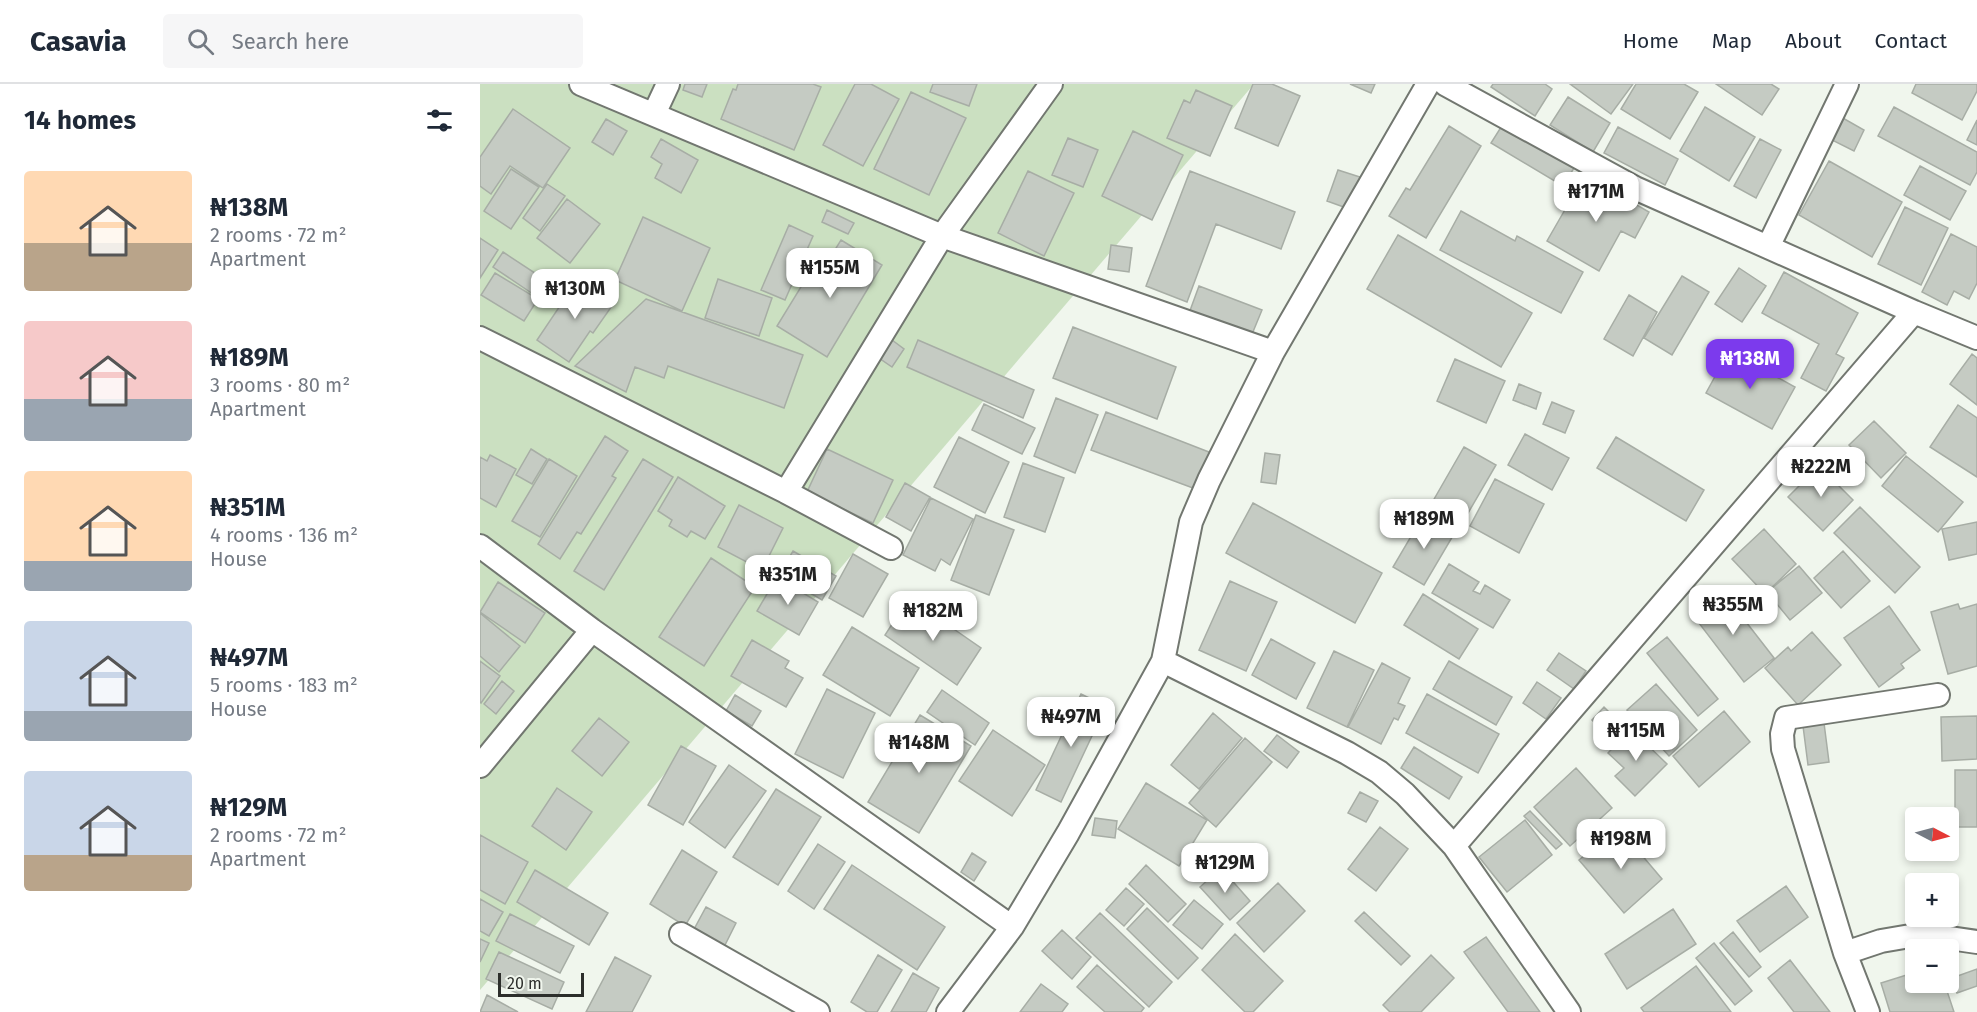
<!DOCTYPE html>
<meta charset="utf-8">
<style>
body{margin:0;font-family:"Fira Sans",sans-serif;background:#f6f6f7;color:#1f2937;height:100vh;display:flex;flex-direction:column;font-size:22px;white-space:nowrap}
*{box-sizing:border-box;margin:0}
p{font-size:20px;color:#747a83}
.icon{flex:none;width:33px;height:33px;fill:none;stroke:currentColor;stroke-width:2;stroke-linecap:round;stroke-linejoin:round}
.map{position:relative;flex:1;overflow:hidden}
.details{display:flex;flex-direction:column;background:#fff;width:480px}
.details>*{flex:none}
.needle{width:39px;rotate:96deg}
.buttons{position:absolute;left:1425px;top:723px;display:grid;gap:12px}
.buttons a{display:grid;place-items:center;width:54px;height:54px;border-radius:6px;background:#fff;box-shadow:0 3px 9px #0003;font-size:30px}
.scale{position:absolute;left:18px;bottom:15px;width:86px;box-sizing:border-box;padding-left:6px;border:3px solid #2c2e2b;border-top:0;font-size:16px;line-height:21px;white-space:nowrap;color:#2c2e2b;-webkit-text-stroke:4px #f0f6ed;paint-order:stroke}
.price{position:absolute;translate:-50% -51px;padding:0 14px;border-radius:12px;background:#fff;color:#222;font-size:20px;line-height:39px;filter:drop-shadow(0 2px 3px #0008)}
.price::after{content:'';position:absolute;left:50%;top:36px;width:18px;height:14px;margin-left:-9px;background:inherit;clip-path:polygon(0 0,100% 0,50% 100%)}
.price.on{background:#7c3aed;color:#fff}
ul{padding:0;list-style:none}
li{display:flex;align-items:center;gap:18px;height:150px;padding:0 24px}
li span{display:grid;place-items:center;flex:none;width:168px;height:120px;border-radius:6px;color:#555}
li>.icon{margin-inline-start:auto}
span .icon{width:72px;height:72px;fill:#fffc;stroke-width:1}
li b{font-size:26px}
h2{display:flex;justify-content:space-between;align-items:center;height:72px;padding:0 24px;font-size:26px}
header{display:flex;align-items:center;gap:36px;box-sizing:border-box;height:84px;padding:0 30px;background:#fff;border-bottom:2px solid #e0e1e3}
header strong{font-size:28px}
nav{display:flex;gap:33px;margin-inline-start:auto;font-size:21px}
.search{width:420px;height:54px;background:#f6f6f7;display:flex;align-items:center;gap:15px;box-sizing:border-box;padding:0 21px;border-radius:6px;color:#747a83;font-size:22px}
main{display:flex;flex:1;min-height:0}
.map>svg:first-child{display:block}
</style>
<header>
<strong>Casavia</strong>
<div class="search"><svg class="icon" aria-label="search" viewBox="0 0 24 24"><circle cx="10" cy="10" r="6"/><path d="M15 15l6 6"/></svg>Search here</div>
<nav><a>Home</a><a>Map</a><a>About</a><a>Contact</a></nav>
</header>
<main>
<section class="details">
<h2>14 homes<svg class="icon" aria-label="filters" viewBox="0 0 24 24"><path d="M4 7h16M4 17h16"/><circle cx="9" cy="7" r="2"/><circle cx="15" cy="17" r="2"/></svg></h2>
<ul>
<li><span style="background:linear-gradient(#ffd9b3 60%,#b9a48a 0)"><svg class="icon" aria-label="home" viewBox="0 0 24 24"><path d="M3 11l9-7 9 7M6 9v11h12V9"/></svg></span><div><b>₦138M</b><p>2 rooms · 72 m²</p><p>Apartment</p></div></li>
<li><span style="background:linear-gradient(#f6c9c9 65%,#9aa5b1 0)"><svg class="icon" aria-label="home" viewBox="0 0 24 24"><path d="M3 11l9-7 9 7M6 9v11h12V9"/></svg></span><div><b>₦189M</b><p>3 rooms · 80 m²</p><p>Apartment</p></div></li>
<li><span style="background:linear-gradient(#ffd9b3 75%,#9aa5b1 0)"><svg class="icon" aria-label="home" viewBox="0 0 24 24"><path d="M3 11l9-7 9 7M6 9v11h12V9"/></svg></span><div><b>₦351M</b><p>4 rooms · 136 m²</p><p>House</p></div></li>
<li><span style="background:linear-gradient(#c9d6e8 75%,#9aa5b1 0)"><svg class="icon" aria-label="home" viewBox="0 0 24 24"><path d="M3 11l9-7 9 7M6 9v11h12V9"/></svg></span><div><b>₦497M</b><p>5 rooms · 183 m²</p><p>House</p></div></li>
<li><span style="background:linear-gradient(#c9d6e8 70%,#b9a48a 0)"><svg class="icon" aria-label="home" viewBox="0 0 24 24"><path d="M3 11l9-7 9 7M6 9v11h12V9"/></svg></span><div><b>₦129M</b><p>2 rooms · 72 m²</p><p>Apartment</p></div></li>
</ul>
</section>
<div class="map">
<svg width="1497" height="928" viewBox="0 0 1497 928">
<rect width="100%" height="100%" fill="#f0f6ed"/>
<path fill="#cbe0c1" d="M0 0H774L0 906Z"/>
<path fill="#c5cbc3" stroke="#a7ada5" stroke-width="1.5" d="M205 0H227L222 13 203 6Z
M258 0H333L341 3 314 66 241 35 253 5 256 6Z
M375 0H391L419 15 383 82 343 61Z
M453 0H497L489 22 450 8Z
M773 0H792L820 12 798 62 755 44Z
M870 0H895L891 9Z
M1013 0H1065L1072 5 1055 32 1011 3Z
M1090 0H1153L1131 30Z
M1156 0H1204L1218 8 1190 55 1141 25Z
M1236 0H1291L1299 5 1282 31Z
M1436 0H1497V7L1482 36 1432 9Z
M716 6 752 22 730 72 687 54 704 16 710 19Z
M431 8 486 34 449 111 394 85Z
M1088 13 1130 39 1113 68 1070 41Z
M1225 23 1275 53 1249 97 1200 67Z
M1414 23 1497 68V88L1490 101 1398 52Z
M33 25 90 64 63 104 30 82 11 110 0 102V73Z
M1361 33 1384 46 1374 67 1350 55Z
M126 35 147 47 133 71 112 58Z
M1497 36V61L1487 56Z
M1023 40 1094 84 1083 102 1011 59Z
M969 42 1001 62 946 154 909 132 926 104 930 106Z
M1138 43 1198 75 1185 101 1124 69Z
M653 47 703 71 672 136 622 112Z
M588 54 618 66 603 103 572 91Z
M181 55 218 76 201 109 175 94 182 80 171 73Z
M1280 55 1301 66 1276 114 1254 102Z
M1349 77 1422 118 1392 173 1319 131Z
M1440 82 1486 107 1470 136 1424 111Z
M31 85 59 103 31 145 4 127Z
M858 86 883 94 872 126 847 117Z
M548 87 594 109 564 172 518 149Z
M710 87 815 128 801 165 736 140 707 218 666 202Z
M1105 91 1169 128 1155 154 1141 147 1119 187 1067 157Z
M67 100 85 112 60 147 43 134Z
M87 115 120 140 90 179 57 154Z
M1425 123 1468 144 1441 201 1398 180Z
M347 126 374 139 368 150 342 138Z
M981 127 1035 157 1037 152 1103 188 1081 229 960 166Z
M163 133 230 164 202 227 135 196Z
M309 141 333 152 305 216 281 206Z
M1471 150 1497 163V199L1489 215 1474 207 1467 221 1442 208Z
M918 151 1052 229 1021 283 887 205Z
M0 154 18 166 0 194Z
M361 156 402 181 347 273 297 242 327 193 335 198Z
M631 161 652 164 649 188 628 185Z
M23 168 64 195 53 210 13 183Z
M1259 184 1286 202 1262 238 1235 220Z
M1304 188 1378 229 1356 270 1364 274 1346 307 1321 294 1339 260 1282 229Z
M15 189 58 215 44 237 1 211Z
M1202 192 1229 208 1192 271 1164 254Z
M98 195 134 219 113 249 110 247 89 278 57 256Z
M238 195 292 214 279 252 225 234Z
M719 202 782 226 770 255 708 232Z
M1149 211 1177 228 1153 272 1124 255Z
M166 215 323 271 304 324 188 282 184 294 155 283 146 308 95 282Z
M593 243 696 283 677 335 573 294Z
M412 256 424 265 412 283 399 274Z
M438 256 554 306 543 334 427 283Z
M1249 267 1315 303 1292 345 1226 309Z
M1492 270 1497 274V321L1470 300Z
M975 275 1025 297 1006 339 957 317Z
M1039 300 1061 309 1056 325 1033 316Z
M576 314 618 331 595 389 554 372Z
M1072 318 1094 327 1085 349 1063 340Z
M504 320 555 344 542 370 492 346Z
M1478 321 1497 334V393L1450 363Z
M626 328 734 370 721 407 611 366Z
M1394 337 1426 369 1401 394 1369 361Z
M1045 350 1089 374 1072 406 1028 381Z
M125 352 148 367 132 392 136 394 101 450 97 448 80 475 58 460Z
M479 353 529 378 505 429 454 403Z
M1136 353 1224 406 1206 437 1117 384Z
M984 363 1016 381 984 436 953 417Z
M51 365 67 375 52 400 36 391Z
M347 365 413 396 393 439 327 408Z
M785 369 800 371 796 400 781 398Z
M10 371 36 385 16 423 0 414V373L7 377Z
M1426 372 1483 418 1458 448 1402 402Z
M69 375 97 392 60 453 32 437Z
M163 375 193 393 124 506 94 487Z
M543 379 584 394 565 448 524 433Z
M1339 382 1373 416 1343 447 1308 413Z
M198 393 245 422 225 455 211 447 207 453 189 442 192 436 178 427Z
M1015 395 1064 420 1039 469 990 442Z
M425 399 450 413 431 447 406 433Z
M451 414 493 435 470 481 461 475 455 487 423 471Z
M773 419 902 489 875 539 746 469Z
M259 421 303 444 282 486 238 463Z
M1380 423 1440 483 1415 509 1354 449Z
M496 431 534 446 509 511 471 496Z
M943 432 974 450 944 501 913 483Z
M1497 438V470L1469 476 1462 445Z
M1284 445 1316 480 1285 510 1252 475Z
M313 467 356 492 342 516 299 491Z
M1363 467 1390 497 1361 524 1334 494Z
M373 470 408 490 383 533 349 514Z
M231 474 275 503 224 582 179 553Z
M969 480 999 498 993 507 1000 510 1005 501 1030 516 1013 544 952 509Z
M1319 482 1342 509 1310 536 1287 508Z
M297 493 338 518 319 551 277 527Z
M750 497 797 518 766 587 719 566Z
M18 498 65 529 45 559 0 528Z
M1242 507 1294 574 1264 598 1212 530Z
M943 510 998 545 979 575 924 541Z
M429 514 501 564 477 601 405 551Z
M1478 520 1480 525 1497 520V582L1468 590 1451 528Z
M1409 522 1440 566 1421 580 1424 584 1399 603 1364 554Z
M0 529 40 562 19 588 0 572Z
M372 543 439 584 410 632 343 591Z
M1332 548 1361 581 1318 621 1285 584 1308 563 1311 567Z
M1187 553 1238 615 1218 632 1167 569Z
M791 555 835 579 816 615 772 591Z
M272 556 309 577 305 584 323 594 306 623 251 592Z
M854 567 894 586 867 643 827 624Z
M1079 569 1106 587 1094 605 1067 586Z
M0 577 20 592 1 619 0 618Z
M969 577 1032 613 1016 641 953 605Z
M902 579 930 594 918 619 925 622 918 636 914 634 901 660 868 643Z
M22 597 34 607 16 630 4 620Z
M1057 598 1081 614 1066 635 1043 619Z
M1176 600 1217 646 1189 672 1147 626Z
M347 605 395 629 363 694 315 670Z
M462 606 509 639 495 661 447 628Z
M601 610 626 622 581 718 556 706Z
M947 610 1019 650 998 689 926 649Z
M255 611 281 627 272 642 246 627Z
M1124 623 1141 640 1129 653 1112 636Z
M1244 627 1270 658 1219 703 1193 672Z
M733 629 762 654 719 705 691 681Z
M440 631 491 662 439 749 388 718Z
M1497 632V675L1462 677 1461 633Z
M119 634 149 658 122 692 92 667Z
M1344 639 1349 678 1328 681 1323 642Z
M1151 645 1187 680 1155 712 1135 692 1144 684 1128 669Z
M513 646 565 681 532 732 479 697Z
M797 651 819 668 807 684 784 667Z
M765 654 792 678 736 743 709 719Z
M201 662 236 682 203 741 168 721Z
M934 663 982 693 969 715 921 684Z
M249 681 286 707 245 764 209 738Z
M1096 684 1132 724 1090 762 1054 723Z
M1475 686H1497V743H1475Z
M666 699 727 736 699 782 638 745Z
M77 704 112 728 86 766 52 742Z
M296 705 341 733 298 801 253 773Z
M880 708 898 717 886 738 868 729Z
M1050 727 1082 760 1076 765 1044 732Z
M615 734 637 737 635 754 612 751Z
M1045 736 1072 771 1027 808 999 773Z
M900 743 928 765 896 807 868 785Z
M1138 743 1182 795 1144 829 1099 776Z
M0 751 48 778 25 820 0 806Z
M338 760 365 778 334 825 308 807Z
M202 766 237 788 205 842 170 820Z
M492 769 506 778 494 797 481 788Z
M372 781 465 843 437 886 344 825Z
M666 781 706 820 688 838 649 800Z
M741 784 770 817 750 836 720 803Z
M55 786 128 829 109 861 37 818Z
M798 799 825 827 784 868 757 839Z
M1306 802 1328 833 1280 868 1257 837Z
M646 804 664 820 644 842 626 826Z
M0 815 23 828 9 852 0 847Z
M714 816 743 840 722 865 693 841Z
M226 823 256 839 243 865 212 849Z
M667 824 718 874 698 895 647 845Z
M1193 825 1216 860 1147 905 1125 870Z
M884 828 930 872 921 881 875 837Z
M620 829 692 898 669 923 596 854Z
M30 830 94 862 80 889 16 857Z
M582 846 611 873 592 895 562 867Z
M1253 848 1281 883 1269 893 1240 859Z
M755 850 803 897 773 928H765L722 886Z
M1006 853 1060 928H1028L984 868Z
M0 855 9 859 0 878Z
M1234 859 1272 907 1255 921 1216 874Z
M19 868 84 898 72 925 6 895Z
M398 871 422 886 397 928H387L371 918Z
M951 871 974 894 941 928H910L903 921Z
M135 873 171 892 152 928H106Z
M1310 876 1350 928H1314L1288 894Z
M617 881 664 924 661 928H625L597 903Z
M1216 882 1251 928H1164L1161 924Z
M1497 885V902L1477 909 1472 894Z
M1436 888V898H1464L1474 928H1410L1401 899Z
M433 889 459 904 446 928H411Z
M561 900 588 920 582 928H540Z
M7 911 38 928H0Z"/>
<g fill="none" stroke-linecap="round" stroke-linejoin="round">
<g stroke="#727770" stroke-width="26">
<path id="street" d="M101 0 462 152 793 268
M965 0 1155 104 1434 228 1497 254
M174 30 188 0
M1288 163 1367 0
M0 254 306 408 411 464
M306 408 462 152 571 0
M0 462 112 546 532 843
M683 577 867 669 899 688 925 710 974 762 1089 928
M0 682 112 546
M974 762 1434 228
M201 850 338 928
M1365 869 1401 857 1442 850 1497 858
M468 928 532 843 588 749 683 577 711 438 729 396 793 268 948 0
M1388 928 1365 869 1303 665 1302 650 1306 634 1458 611"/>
</g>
<use href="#street" stroke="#fff" stroke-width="22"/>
</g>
</svg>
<div class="buttons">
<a><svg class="needle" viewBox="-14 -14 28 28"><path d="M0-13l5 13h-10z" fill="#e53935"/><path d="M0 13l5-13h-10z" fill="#747a83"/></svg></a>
<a>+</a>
<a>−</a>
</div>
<div class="scale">20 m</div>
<b class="price" style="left:1116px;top:139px">₦171M</b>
<b class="price" style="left:350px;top:215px">₦155M</b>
<b class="price" style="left:95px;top:236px">₦130M</b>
<b class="price on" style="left:1270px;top:306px">₦138M</b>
<b class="price" style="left:1341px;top:414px">₦222M</b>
<b class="price" style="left:944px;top:466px">₦189M</b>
<b class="price" style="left:308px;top:522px">₦351M</b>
<b class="price" style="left:1253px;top:552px">₦355M</b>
<b class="price" style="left:453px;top:558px">₦182M</b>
<b class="price" style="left:591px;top:664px">₦497M</b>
<b class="price" style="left:1156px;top:678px">₦115M</b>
<b class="price" style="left:439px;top:690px">₦148M</b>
<b class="price" style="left:1141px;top:786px">₦198M</b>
<b class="price" style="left:745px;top:810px">₦129M</b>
</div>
</main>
